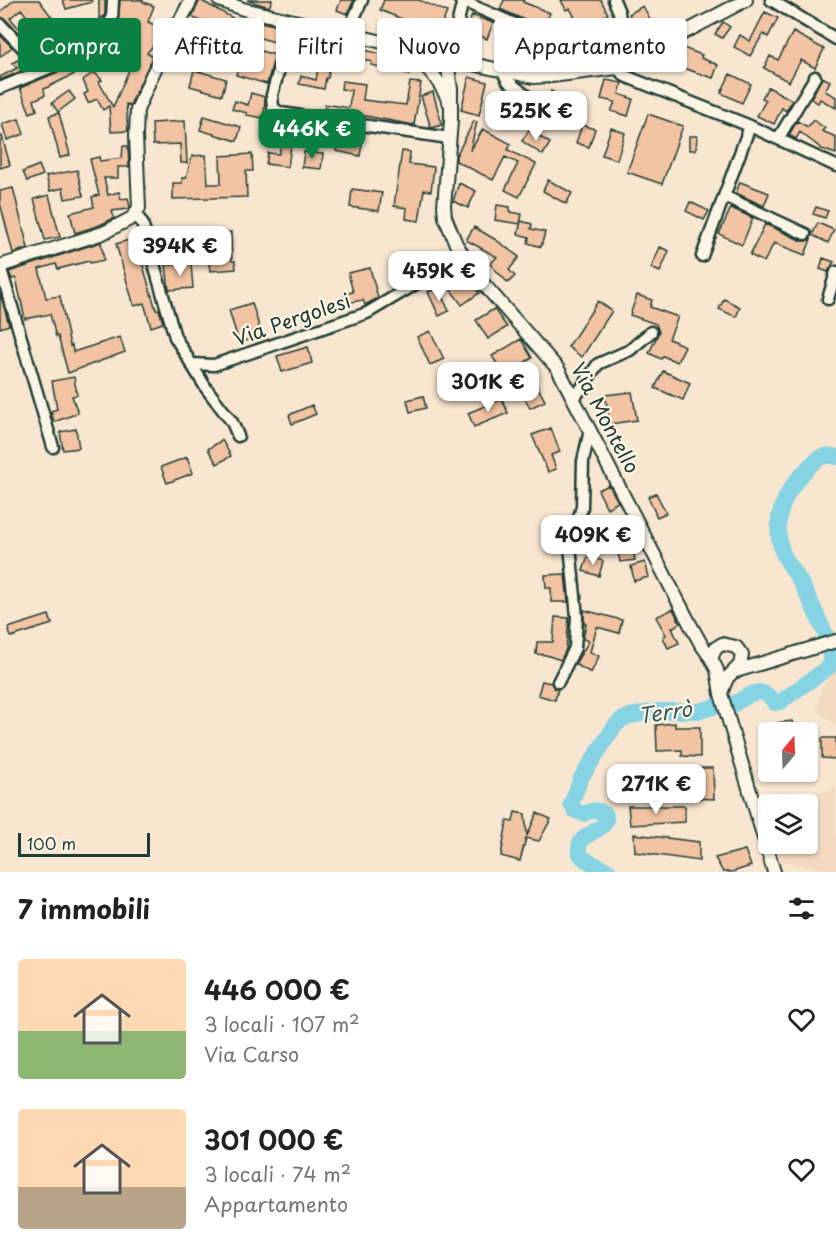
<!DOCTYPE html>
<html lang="it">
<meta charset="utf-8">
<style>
body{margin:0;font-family:"Playpen Sans",sans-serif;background:#f6f6f6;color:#222;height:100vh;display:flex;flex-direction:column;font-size:22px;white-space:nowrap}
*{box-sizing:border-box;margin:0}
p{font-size:20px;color:#767676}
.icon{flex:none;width:33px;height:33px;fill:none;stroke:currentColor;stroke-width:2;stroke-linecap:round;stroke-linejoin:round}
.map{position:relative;height:872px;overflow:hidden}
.drawer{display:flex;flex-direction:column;background:#fff;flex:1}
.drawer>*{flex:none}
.guide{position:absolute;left:18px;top:18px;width:801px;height:54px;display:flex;gap:12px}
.needle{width:39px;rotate:19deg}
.buttons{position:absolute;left:758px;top:722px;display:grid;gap:12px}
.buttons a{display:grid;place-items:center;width:60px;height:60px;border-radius:6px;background:#fff;box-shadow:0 2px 4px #0004;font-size:30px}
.scale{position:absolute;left:18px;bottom:15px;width:132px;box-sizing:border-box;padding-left:6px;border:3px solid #1f3d34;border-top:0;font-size:16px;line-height:21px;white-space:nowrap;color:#1f3d34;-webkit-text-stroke:4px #fcf5e5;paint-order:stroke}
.price{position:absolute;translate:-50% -51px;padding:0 14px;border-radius:12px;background:#fff;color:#222;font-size:20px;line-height:39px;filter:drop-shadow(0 2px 3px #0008)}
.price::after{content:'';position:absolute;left:50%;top:36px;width:18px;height:14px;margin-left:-9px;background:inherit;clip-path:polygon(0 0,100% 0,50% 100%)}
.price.selected{background:#0b8043;color:#fff}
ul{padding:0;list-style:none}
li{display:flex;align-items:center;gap:18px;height:150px;padding:0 18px}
li span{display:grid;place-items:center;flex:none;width:168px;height:120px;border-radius:6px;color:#555}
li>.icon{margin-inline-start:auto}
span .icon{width:72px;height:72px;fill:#fffc;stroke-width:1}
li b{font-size:26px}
h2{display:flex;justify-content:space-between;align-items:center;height:72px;padding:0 18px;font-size:26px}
.chip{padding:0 21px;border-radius:6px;background:#fff;box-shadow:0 2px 4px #0004;font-size:21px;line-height:54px}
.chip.selected{background:#0b8043;color:#fff}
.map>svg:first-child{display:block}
</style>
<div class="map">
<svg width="836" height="872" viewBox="0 0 836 872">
<rect width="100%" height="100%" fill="#f9e6d1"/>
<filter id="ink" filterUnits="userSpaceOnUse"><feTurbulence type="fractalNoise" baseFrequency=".0167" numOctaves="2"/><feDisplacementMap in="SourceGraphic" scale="12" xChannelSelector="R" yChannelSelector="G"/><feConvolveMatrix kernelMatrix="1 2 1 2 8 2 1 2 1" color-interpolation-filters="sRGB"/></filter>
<g filter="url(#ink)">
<path fill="#f3d9c0" d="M836 663V726L817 710 821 690Z
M836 784V871L782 862 773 843H807V804H768V823L760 792 830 791Z"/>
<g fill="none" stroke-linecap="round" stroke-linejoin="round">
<path stroke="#86d3e4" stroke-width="16" d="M827 637C819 621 812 603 803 587 797 574 787 564 782 551 772 520 784 493 805 471 814 461 823 452 836 457
M734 704C751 694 761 684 775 703L780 702 829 667 832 657 829 651
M609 872C601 864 580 863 579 850 577 831 609 833 606 815 597 808 593 810 583 814L574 810 571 804 581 778 614 727 621 720 630 716 658 711H699L717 706"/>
</g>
<path fill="#f3c4a3" stroke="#1f3d34" stroke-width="1.5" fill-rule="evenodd" d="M14 0H39L57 24 47 31 40 22 23 37 5 19 0 17V12ZM21 9 30 20 19 28 10 18Z
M63 0H92V2L66 9Z
M99 0H105V16L99 19Z
M120 0H143V2L154 6 148 22 166 30 147 53 153 56 130 105 126 104 128 131 111 132 109 106 103 110 97 99 88 103 84 94 88 92 83 80 94 72 102 80 99 82 113 107 132 63 122 58 112 69 103 60 44 89 45 95 34 100 37 110 30 113 20 88 60 71 100 45 118 23Z
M200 0 247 26 249 21 256 23V21L283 27 278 43 214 25 213 28 192 17Z
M247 0H272L269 7Z
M341 0H354L347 14 337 10Z
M384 0H419L447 12 438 34 380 10Z
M504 0H524L523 2 550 13 542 30 527 21 500 9Z
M561 0H601L608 14 589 24 594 36 608 30 616 48 596 57 583 27 580 28 570 8 566 10Z
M643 6 657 32 642 39 629 14Z
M765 12 778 18 768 37 763 34 750 56 734 47 740 35 750 41Z
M472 15 493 23 487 39 466 30Z
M723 22 730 27 722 38 715 34Z
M72 27 82 39 46 61 36 51 63 37 61 32Z
M297 30 338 44 403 59 411 65 409 74 371 65 372 62 330 50 325 69 329 70 328 78H326L324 89 299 84 301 76 316 80 319 61 308 58 310 51 293 46Z
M793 32 824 49 815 68 801 60 789 82 764 68 770 56 778 60Z
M0 35 12 47 0 57Z
M509 40 521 45 513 63 501 58Z
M546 46 547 55 575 50 577 63 561 66 559 60 530 63 529 48Z
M683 48 702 55 701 58 718 65 713 78 677 66Z
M261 51 275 55 267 84 236 75 240 60 257 65Z
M22 58 31 67 0 80V77L17 68 12 63Z
M194 70 226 79 222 95 190 86Z
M730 74 751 84 742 103 721 93Z
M469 77 487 82 479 115 461 110Z
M822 77 830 81 825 91 836 97V108L820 99 818 103 811 99Z
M606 80 622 83 619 94 633 99 628 116 611 111 615 102 601 99Z
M342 81 365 84 363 100 406 105 410 82 421 83 414 125 365 116V118L324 112 325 104 349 108 351 90 341 89Z
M768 87 792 100 786 111 782 108 774 124 757 116 766 100 762 98Z
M69 91 75 99 58 112 52 103Z
M551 91 578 107 571 118 544 102Z
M433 92 442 125 431 128 421 96Z
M251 93 265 97 264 118 246 115 247 113 232 109 235 101 248 105Z
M500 100 521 112 513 125 492 113Z
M59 113 70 155 60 158 49 116Z
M648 114 683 126 662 184 627 172Z
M204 116 241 127 237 141 200 130Z
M19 119 24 134 7 140 2 124Z
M813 120 825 128 822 131 836 137V154L822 149 800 132 796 139 789 135 797 121 808 127Z
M185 121 187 163H181L180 144 153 145 152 123Z
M474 121 477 122 470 151 483 129 511 144 508 150 536 164 519 197 505 190 518 163 505 157 493 180 456 161V156Z
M285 122 301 125 297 146 291 145 288 167 266 164 268 153 279 154Z
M582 125 595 129 589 147 576 143Z
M611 128 625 133 617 160 602 155Z
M529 130 550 143 543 155 522 141Z
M340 132 363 137 360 156 336 151Z
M0 136H2L10 165 0 168Z
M689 136H697L696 150H689Z
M123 146H128L129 167H118V178H104L108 195 119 192 121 199 128 198 130 207 128 209 112 211 114 218 100 225 75 233 70 213 94 207 92 197 99 195 90 159 99 157 100 161 122 158Z
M402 151 410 152 409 164 434 167 431 191 424 190 419 221 406 219 407 208 394 206Z
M304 152 323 154 321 169 302 167Z
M252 154 253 171H246L247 197 173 199V183H182V178H186L192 156 206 155 208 184H221L220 156Z
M39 165 43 175 27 181 23 172Z
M77 170 83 196 65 199 63 188 50 191 46 176Z
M548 180 572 193 566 204 543 191Z
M740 182 769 193 764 206 736 193Z
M459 183 476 191 468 208 453 201Z
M13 188 28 248 13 253 0 203V191Z
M352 189 382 193 379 211 350 207Z
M49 195 60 237 45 240 34 199Z
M690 202 709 211 704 220 686 211Z
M497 205 510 207V212L522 214 520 224 495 220Z
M816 207 828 211 825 218 813 214Z
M731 208 753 218 742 245 719 234Z
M521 221 532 224 531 229 545 232 541 247 528 243 529 237 518 234Z
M818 223 834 230 828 243 812 235Z
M765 224 802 241H806L811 239 805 255 774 243 764 262 750 255Z
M474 227 496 240 519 257 509 270 515 276 508 283 490 264 497 257 466 240Z
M231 232 232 261H235L236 269 210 271 209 263H212L211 233Z
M135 238 156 310 159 309 163 323 151 327 144 303 134 306 116 244Z
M101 242 104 260 90 263 89 261 58 269 56 264 39 269 46 298 60 296 70 346 72 345 73 352 120 337 125 352 68 373 58 336 56 337 50 314 25 319 16 278 12 279 9 272Z
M660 247 669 251 660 272 651 268Z
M409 253 431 256 429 267 419 274 406 272Z
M823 258 834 262 828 272 820 269Z
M191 264 193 288 169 290 166 265Z
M460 266 479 293 462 305 442 278Z
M370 268 378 298 365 305 363 300 346 303 344 294 353 292 348 273Z
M438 288 449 311 439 316 428 292Z
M0 293 9 325 0 328Z
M637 295 652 300 650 307 678 317 669 339 685 346 677 362 663 356 661 359 649 353 659 332 656 324 630 315Z
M724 299 740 307 736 317 719 309Z
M598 301 612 311 582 357 568 347Z
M252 303 262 336 239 343 229 310Z
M494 309 507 327 488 339 476 320Z
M430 331 444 359 430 365 417 337Z
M521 339 532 358 504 375 492 356Z
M308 347 312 363 282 372 277 356Z
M466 364 468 372 450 377 447 369Z
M663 371 690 383 683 400 655 388Z
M74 377 77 395 72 396 78 413 54 422 51 411 57 409 52 381Z
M533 378 545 401 530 408 518 385Z
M632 392 637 420 610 424 605 395Z
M423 396 426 408 410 412 407 400Z
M502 399 508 413 474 427 468 413Z
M312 405 316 414 292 424 289 415Z
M551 428 560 452 551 455 556 469 548 472 532 435Z
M76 429 79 448 63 450 60 432Z
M222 440 231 456 217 464 208 449Z
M187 457 193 473 167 483 161 467Z
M609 485 618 502 607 508 598 490Z
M656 493 666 513 657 517 648 497Z
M632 544 635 560 620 562 617 547Z
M588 556 603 561 599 576 583 571Z
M645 562 649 577 634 581 631 566Z
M565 574 568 602H551V588H546L545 575Z
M673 609 680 623 672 628 679 643 668 648 663 637 666 635 656 617Z
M584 610 622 620 619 633 597 627 590 652 599 656 591 673 575 664 589 641 583 639 586 624H584Z
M49 615 52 624 11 637 8 628Z
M555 617 569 618 566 649 561 660 546 655 536 654 537 642H553Z
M542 681 551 683 554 688 558 689 555 700 538 695Z
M792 721 795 732H778L776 723Z
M675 723V727H700V757L682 756V750L657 751 656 725Z
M822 738H836V759L822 758Z
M696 768H713L714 799 695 798Z
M628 806H685V822L630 825Z
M515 812 525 814 527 836 537 813 551 819 539 841 526 838 520 861 501 856 507 821 513 822Z
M634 834 699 842V861L635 852Z
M745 850 751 866 732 872H723L715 858Z"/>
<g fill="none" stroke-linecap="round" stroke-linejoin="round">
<g stroke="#1f3d34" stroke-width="15">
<path id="minor" d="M460 0 535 33
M614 0 619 12 626 64
M771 0 836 39
M292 21 272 95 273 108 281 113 449 138
M0 24 44 70
M347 34 362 0
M447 65 463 1
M617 68 625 76 750 126 836 166
M503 72 508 81 533 101
M0 88 56 65 96 39 112 19 113 0
M778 139 815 77
M724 196 805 234
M136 214 142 223 175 337 206 388 232 422 238 436
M702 256 750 126
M0 266 53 447
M828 299 836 272
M191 364 214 365 367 313 463 256
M574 399 598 364 630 350 651 332
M558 682 575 648 577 617 570 546 582 507 583 461 590 430"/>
</g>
<g stroke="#1f3d34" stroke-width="16">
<path id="tertiary" d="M219 0 243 9 412 49 444 61 472 64 533 77 551 76 617 68 746 0
M407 52C427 64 440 81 449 102
M444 61 448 68 451 89V121L444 206 445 217 456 244 474 273 558 369 691 626 701 644 711 658 717 670 721 694 774 872
M0 266 103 233 132 218 139 208 136 136 137 110 152 75 191 0
M711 658 716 648 722 644 736 647 742 655 740 665 727 678 721 693
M736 671 836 641"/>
</g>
<use href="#minor" stroke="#fcf5e5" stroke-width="10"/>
<use href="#tertiary" stroke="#fcf5e5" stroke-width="12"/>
</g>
</g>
<g text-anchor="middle" stroke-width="4.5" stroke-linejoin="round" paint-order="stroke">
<g font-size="20" fill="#1f3d34" stroke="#fcf5e5">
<text transform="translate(292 320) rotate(-19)" y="7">Via Pergolesi</text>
<text transform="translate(605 418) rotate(62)" y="7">Via Montello</text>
</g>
<g font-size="21" font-style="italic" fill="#345b57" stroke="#fcf5e5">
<text transform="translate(665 713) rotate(-8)" y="7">Terrò</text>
</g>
</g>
</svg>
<div class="buttons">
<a><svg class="needle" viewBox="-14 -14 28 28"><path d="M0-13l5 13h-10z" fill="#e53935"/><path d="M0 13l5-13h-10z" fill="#767676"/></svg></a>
<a><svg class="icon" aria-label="layers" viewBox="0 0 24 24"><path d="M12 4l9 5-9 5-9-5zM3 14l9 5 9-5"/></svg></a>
</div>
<div class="scale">100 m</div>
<b class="price" style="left:536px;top:142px">525K €</b>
<b class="price selected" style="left:312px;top:160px">446K €</b>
<b class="price" style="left:180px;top:277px">394K €</b>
<b class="price" style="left:439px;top:302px">459K €</b>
<b class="price" style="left:488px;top:413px">301K €</b>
<b class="price" style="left:593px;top:566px">409K €</b>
<b class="price" style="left:656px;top:815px">271K €</b>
<div class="guide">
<a class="chip selected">Compra</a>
<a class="chip">Affitta</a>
<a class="chip">Filtri</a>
<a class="chip">Nuovo</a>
<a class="chip">Appartamento</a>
</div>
</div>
<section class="drawer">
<h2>7 immobili<svg class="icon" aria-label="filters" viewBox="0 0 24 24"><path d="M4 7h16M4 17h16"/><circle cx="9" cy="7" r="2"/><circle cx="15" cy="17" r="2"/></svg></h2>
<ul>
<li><span style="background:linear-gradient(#ffd9b3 60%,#8fb573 0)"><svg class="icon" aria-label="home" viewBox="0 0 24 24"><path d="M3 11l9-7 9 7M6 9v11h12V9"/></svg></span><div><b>446 000 €</b><p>3 locali · 107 m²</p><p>Via Carso</p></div><svg class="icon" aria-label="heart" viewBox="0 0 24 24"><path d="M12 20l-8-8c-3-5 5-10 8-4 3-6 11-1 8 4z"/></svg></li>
<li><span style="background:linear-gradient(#ffd9b3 65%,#b9a48a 0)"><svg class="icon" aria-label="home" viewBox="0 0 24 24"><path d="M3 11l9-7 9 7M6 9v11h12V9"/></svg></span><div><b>301 000 €</b><p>3 locali · 74 m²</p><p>Appartamento</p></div><svg class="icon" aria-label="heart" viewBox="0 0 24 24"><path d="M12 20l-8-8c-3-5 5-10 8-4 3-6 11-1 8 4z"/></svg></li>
</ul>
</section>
